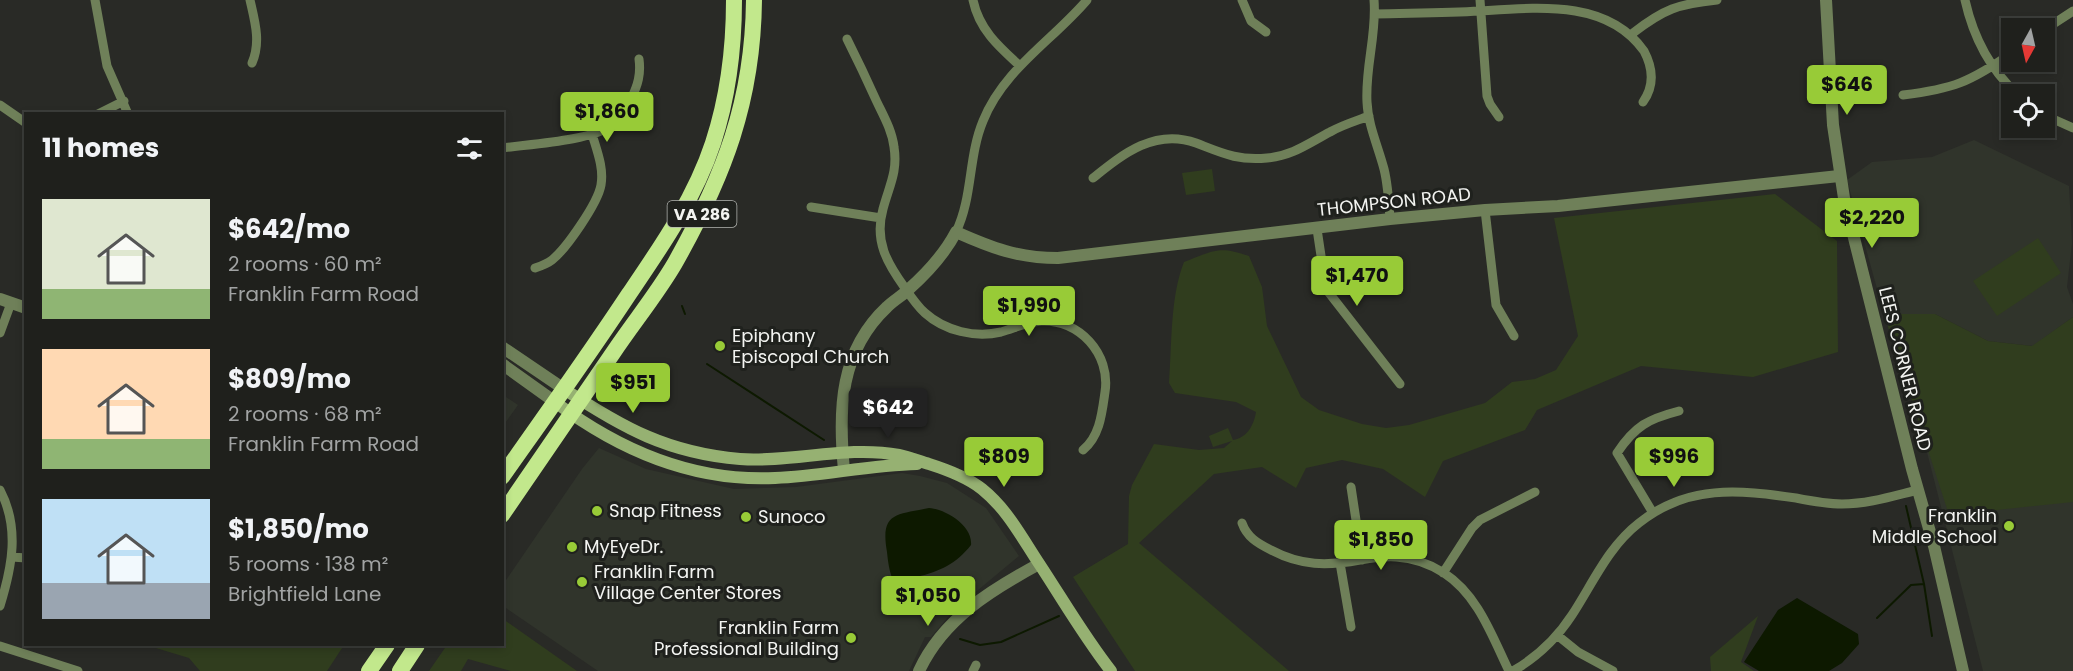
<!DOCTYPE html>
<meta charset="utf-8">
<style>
body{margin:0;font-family:Poppins,sans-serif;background:#272825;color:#f1f3f6;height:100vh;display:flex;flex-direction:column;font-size:22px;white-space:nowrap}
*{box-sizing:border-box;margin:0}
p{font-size:20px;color:#a1a3a3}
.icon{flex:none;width:33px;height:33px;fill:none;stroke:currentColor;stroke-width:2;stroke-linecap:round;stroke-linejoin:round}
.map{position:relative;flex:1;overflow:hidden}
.side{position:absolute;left:24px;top:112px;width:480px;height:534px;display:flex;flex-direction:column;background:#1f201c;border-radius:0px;box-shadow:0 3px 9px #0003,0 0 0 2px #3c3e3b}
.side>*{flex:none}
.needle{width:39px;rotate:188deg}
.fabs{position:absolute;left:2001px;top:18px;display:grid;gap:12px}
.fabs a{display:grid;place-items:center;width:54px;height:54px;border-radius:0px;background:#1f201c;box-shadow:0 3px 9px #0003,0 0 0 2px #3c3e3b;font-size:30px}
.price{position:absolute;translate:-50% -51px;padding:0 14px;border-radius:6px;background:#98cb37;color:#111;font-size:20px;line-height:39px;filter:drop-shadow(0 2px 3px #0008)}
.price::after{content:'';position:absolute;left:50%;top:36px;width:18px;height:14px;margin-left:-9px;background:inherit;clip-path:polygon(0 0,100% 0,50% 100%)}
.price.active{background:#222;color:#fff}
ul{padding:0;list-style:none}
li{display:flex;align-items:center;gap:18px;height:150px;padding:0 18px}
li span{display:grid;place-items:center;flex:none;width:168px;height:120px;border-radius:0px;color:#555}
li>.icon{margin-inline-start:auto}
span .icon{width:72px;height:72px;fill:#fffc;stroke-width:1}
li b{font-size:26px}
h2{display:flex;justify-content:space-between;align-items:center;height:72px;padding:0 18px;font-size:26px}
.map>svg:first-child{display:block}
</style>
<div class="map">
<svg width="2073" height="671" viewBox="0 0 2073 671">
<rect width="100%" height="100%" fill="#292a26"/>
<path fill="#30342b" d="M1974 140 2069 186 2072 243 2067 287 2073 304V317L2033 346 1988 341 1935 314H1884L1847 180 1872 162 1932 157Z
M1896 331 2073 380V671H1983Z
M503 395 518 405 503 426Z
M599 448 646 469 734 489 796 487 902 473 920 476 947 483 986 508 1019 556 954 610 931 637H925L909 671H598L503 606 502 586 582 469Z"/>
<path fill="#303d1e" d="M1212 169 1215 191 1186 195 1182 173Z
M1775 194 1837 241 1838 352 1753 377 1641 366 1537 410 1525 430 1443 461 1425 497 1383 469 1342 460 1306 468 1296 488 1262 467 1214 474 1139 543 1289 671H1135L1073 577 1128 544 1129 496 1132 485 1154 444 1199 450 1224 448 1232 441 1213 447 1209 436 1228 428 1233 440C1247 438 1254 425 1256 412L1236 402 1175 393 1169 383C1172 345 1170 297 1184 262 1213 251 1218 245 1249 256L1262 287 1267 326 1301 397 1319 410 1362 424 1386 428 1409 425 1485 403 1512 382 1535 379 1556 370 1578 336 1554 218Z
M2038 238 2061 273 1997 316 1973 281Z
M1884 314H1935L1988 341 2032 346 2073 317V502L1949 515Z
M1758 616 1741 662 1754 671H1711L1710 657Z
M503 619 577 671H511L468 659 461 671H429L447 645H502Z
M146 645H344L327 671H200L189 658Z"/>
<path fill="#0d1900" d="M929 508C946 509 973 526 971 545 956 564 940 571 917 577 908 580 902 582 893 580 889 571 888 561 887 552 880 512 896 515 929 508Z
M1797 598 1858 634 1859 644 1842 663 1829 671H1759L1744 662 1778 610Z"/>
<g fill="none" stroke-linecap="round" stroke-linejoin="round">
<path stroke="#0d1900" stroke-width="2" d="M682 306 685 314
M707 364 824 440
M1924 584 1932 636
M1877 618 1911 585 1924 584 1906 506
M960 639 980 645 1001 642 1059 616"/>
<path stroke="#6f8059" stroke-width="9" d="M95 0 107 66 128 114
M250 0C255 22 261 42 252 63
M973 0C979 29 998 46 1019 65
M1242 0 1251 21 1266 32
M1374 0C1377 34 1365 67 1367 102 1368 125 1378 146 1384 169 1388 185 1389 203 1390 219
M1480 0 1487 96 1490 104 1499 117
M1965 0C1973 36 1990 69 2017 94
M1375 14C1410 13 1445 13 1480 11 1541 7 1608 0 1644 51 1653 68 1655 85 1643 102
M2044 30 2073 11
M1633 33C1664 9 1678 4 1717 0
M847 39C857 59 867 80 876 100 883 115 892 130 894 147 898 172 889 186 883 209 874 241 887 263 905 288 911 297 917 306 925 313 945 331 975 338 1001 332 1015 328 1027 322 1041 321 1079 319 1111 354 1105 392 1102 413 1100 436 1083 450
M1903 95C1953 89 1970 82 2012 53
M0 105 26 123
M98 114 124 101
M2044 115 2073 128
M502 148C530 144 591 141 612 125 621 118 626 109 631 99 638 85 641 74 639 59
M1093 178C1123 154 1155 128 1196 143 1222 153 1238 161 1267 158 1292 156 1309 143 1330 132 1342 125 1356 121 1369 116
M811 207 881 218
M1485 210 1496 305 1514 336
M1317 229 1326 289 1400 384
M956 232C973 197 968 157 983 121 1004 69 1052 41 1087 0
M535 268C541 266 547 264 552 260 566 249 598 203 601 185 604 168 597 151 592 134
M0 333 11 303
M1351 487 1362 560
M0 490C20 528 12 567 0 606
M1653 513 1617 453C1635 426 1648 419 1679 411
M1242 523C1247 537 1257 543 1271 550 1301 566 1327 566 1360 560 1372 558 1384 556 1396 557 1413 558 1430 564 1444 573 1478 595 1492 636 1509 671
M12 557 26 558
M1340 563 1351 627
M1443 573 1472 528 1480 520 1535 492
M1557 635 1578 652 1613 671
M0 646 78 671
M973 671 976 665
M1513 671C1537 657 1557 638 1572 615 1593 583 1608 547 1639 523 1688 484 1739 490 1796 498 1811 501 1827 504 1842 504 1868 504 1893 496 1918 490"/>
<path stroke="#6f8059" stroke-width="12" d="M1826 0 1833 125 1844 198 1912 469 1934 546 1963 671
M0 299 26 308
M502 347 564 389
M502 364 555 402
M844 470C838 409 840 351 887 307 894 300 902 296 909 289 928 272 944 255 956 232 992 248 1018 258 1058 258L1390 219 1485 210 1558 206 1839 176
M919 671C943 619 991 590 1039 564"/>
<path stroke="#96b172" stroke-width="12" d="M564 389C623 428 668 453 740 459 792 463 846 445 899 455 909 457 919 461 929 464 948 470 967 477 982 489 1008 510 1022 538 1040 565 1063 600 1085 638 1111 671
M555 402C619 450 693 482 775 478 823 476 869 465 917 464"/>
<path stroke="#c2e88c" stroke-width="16" d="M502 477C545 416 588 356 629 294 661 247 695 198 713 143 728 97 734 49 734 0
M502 515C539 461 576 407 613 353 633 323 657 294 675 263 724 176 753 101 754 0
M369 671 387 645
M400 671 417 645"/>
</g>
<g fill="#98cb37" stroke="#1f211d" stroke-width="2">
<circle cx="720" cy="346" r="6"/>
<circle cx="597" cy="511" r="6"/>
<circle cx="746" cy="517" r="6"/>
<circle cx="2009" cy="526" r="6"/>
<circle cx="572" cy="547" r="6"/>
<circle cx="582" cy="582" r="6"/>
<circle cx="851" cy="638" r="6"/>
</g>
<g text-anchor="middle" stroke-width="6" stroke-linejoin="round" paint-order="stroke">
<rect fill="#1f211d" stroke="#b3b5b1" stroke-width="1.5" x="667.5" y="201" width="69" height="26" rx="4.5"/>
<g font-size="16" font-weight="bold" fill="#f3f4f1">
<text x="702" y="220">VA 286</text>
</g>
<g font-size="18" fill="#f3f4f1" stroke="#1f211d">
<text transform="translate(1394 202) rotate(-6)" y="6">THOMPSON ROAD</text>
<text transform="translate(1905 369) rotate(76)" y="6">LEES CORNER ROAD</text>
</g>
<g font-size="18" fill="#f3f4f1" stroke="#1f211d" text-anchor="start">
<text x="732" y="342">Epiphany<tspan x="732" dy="21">Episcopal Church</tspan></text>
<text x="609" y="517">Snap Fitness</text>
<text x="1997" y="522" text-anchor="end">Franklin<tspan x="1997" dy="21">Middle School</tspan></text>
<text x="758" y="523">Sunoco</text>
<text x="584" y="553">MyEyeDr.</text>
<text x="594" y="578">Franklin Farm<tspan x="594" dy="21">Village Center Stores</tspan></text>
<text x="839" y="634" text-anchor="end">Franklin Farm<tspan x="839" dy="21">Professional Building</tspan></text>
</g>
</g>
</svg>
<div class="fabs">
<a><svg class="needle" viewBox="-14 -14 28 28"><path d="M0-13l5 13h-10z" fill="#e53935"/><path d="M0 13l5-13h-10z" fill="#a1a3a3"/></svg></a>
<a><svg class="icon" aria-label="locate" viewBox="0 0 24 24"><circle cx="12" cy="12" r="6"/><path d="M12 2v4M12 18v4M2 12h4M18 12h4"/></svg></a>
</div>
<b class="price" style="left:1847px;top:116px">$646</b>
<b class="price" style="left:607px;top:143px">$1,860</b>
<b class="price" style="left:1872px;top:249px">$2,220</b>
<b class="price" style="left:1357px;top:307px">$1,470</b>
<b class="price" style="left:1029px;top:337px">$1,990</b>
<b class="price" style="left:633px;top:414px">$951</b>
<b class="price active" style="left:888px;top:439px">$642</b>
<b class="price" style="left:1004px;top:488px">$809</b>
<b class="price" style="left:1674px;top:488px">$996</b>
<b class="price" style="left:1381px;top:571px">$1,850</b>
<b class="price" style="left:928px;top:627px">$1,050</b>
<section class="side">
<h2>11 homes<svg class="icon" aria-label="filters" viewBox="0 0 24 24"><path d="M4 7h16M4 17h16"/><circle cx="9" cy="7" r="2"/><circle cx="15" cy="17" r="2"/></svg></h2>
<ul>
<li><span style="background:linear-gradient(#dfe7d0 75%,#8fb573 0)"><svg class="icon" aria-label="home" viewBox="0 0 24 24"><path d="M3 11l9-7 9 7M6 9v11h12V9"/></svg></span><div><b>$642/mo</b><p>2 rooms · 60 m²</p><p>Franklin Farm Road</p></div></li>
<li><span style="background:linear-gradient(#ffd9b3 75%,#8fb573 0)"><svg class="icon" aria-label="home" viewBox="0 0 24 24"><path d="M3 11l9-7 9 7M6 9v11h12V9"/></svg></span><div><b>$809/mo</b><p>2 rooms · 68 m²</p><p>Franklin Farm Road</p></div></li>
<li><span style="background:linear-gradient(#bfe0f5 70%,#9aa5b1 0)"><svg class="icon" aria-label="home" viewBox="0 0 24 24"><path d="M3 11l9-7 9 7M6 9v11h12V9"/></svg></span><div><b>$1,850/mo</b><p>5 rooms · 138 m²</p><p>Brightfield Lane</p></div></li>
</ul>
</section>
</div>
